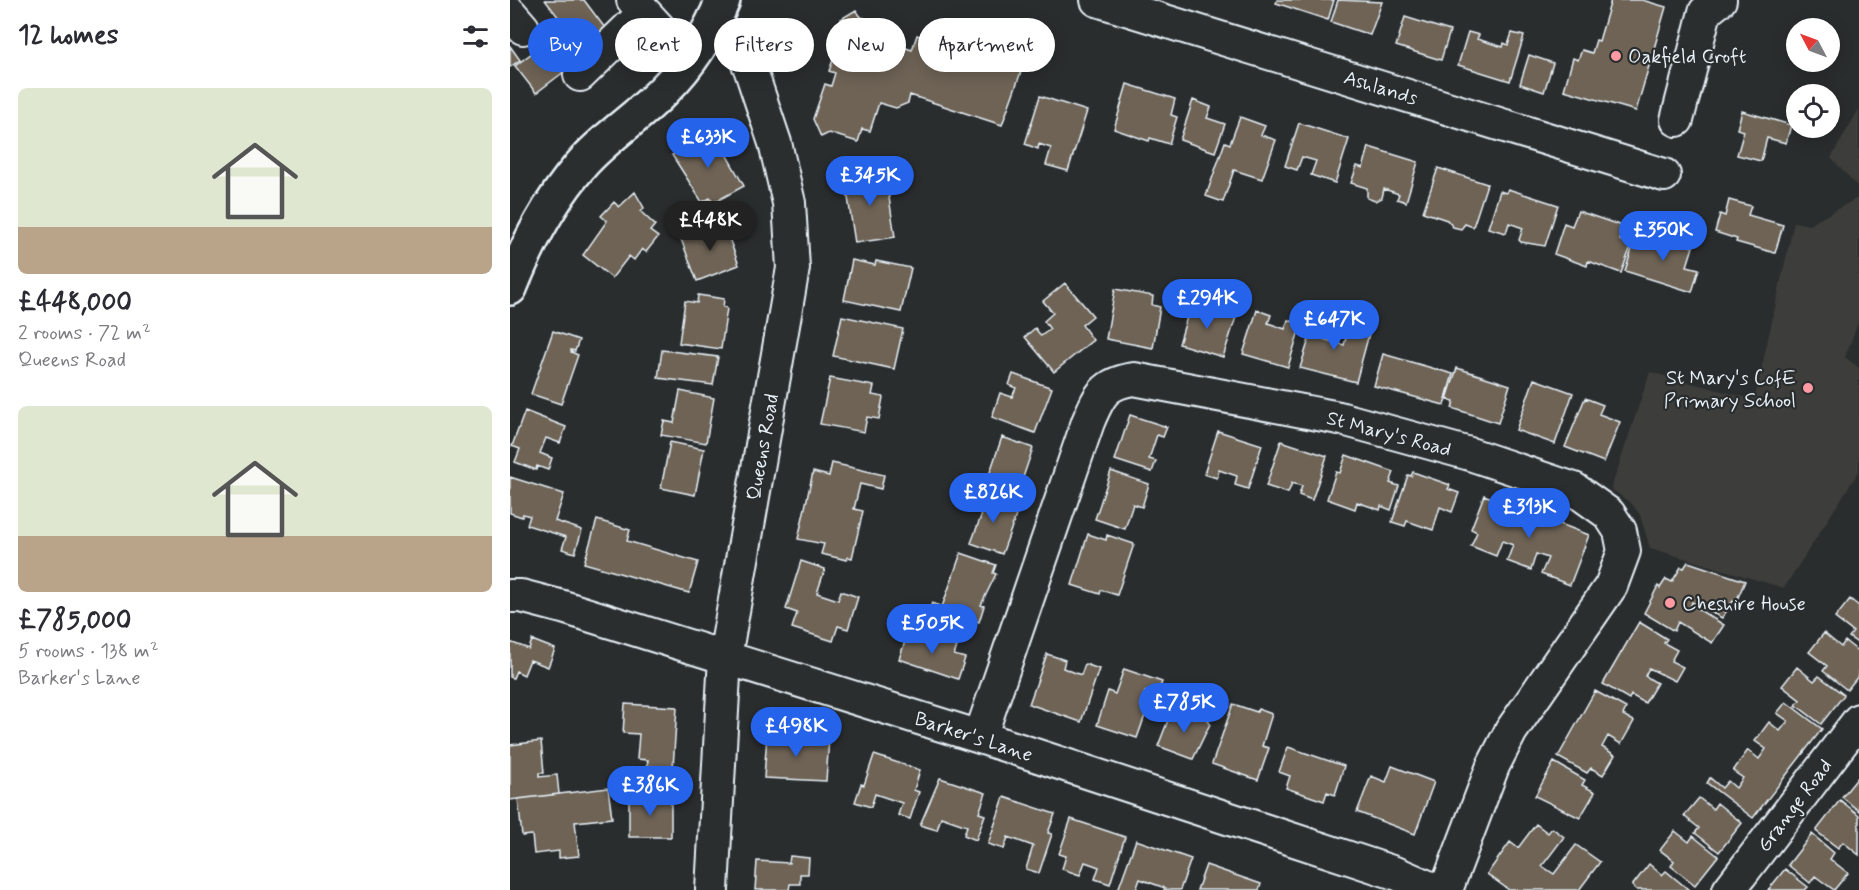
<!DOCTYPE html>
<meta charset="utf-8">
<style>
body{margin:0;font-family:Mynerve,sans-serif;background:#f2f2f3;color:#2b2b33;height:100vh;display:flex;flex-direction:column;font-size:22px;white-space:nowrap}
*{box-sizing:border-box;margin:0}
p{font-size:20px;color:#7c7c81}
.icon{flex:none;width:33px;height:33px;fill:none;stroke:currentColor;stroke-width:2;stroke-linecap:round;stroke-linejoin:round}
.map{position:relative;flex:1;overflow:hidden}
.details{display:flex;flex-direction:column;background:#fff;width:510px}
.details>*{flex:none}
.banner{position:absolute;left:18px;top:18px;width:570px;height:54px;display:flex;gap:12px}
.needle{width:39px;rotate:311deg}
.controls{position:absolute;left:1276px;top:18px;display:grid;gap:12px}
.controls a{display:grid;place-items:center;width:54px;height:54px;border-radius:50%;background:#fff;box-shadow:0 3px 15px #0003;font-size:30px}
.price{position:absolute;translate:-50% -51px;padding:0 14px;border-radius:21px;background:#2563eb;color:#fff;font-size:20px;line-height:39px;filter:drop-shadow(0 2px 3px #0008)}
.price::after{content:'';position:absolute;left:50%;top:36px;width:18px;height:14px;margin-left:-9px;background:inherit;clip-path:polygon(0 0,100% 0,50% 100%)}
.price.current{background:#222;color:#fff}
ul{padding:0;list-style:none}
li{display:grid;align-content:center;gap:12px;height:318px;padding:0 18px}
li span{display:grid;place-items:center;height:186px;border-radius:9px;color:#555}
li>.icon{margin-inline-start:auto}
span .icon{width:108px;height:108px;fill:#fffc;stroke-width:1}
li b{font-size:26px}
h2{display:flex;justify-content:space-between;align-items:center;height:72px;padding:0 18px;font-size:26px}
.pill{padding:0 21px;border-radius:27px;background:#fff;box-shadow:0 3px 15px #0003;font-size:21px;line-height:54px}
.pill.current{background:#2563eb;color:#fff}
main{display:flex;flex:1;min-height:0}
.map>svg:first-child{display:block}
</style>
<main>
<section class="details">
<h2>12 homes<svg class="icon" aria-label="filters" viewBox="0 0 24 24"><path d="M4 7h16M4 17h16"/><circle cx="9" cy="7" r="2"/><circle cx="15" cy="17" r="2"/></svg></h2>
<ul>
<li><span style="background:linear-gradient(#dfe7d0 75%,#b9a48a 0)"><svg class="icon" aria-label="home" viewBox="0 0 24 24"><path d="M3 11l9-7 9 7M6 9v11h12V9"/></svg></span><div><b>£448,000</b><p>2 rooms · 72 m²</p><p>Queens Road</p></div></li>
<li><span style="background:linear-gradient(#dfe7d0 70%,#b9a48a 0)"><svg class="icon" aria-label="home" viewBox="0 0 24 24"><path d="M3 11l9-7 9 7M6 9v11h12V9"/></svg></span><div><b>£785,000</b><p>5 rooms · 138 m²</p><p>Barker's Lane</p></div></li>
</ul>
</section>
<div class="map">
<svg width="1349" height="890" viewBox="0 0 1349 890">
<rect width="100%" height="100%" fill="#2a2d2e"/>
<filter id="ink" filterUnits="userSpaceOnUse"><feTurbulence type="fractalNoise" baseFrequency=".0167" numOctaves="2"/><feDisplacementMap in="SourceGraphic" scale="12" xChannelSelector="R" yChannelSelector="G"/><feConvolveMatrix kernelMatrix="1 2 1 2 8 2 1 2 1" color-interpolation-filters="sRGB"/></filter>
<g filter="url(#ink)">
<path fill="#3e3e3a" d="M1349 109V188L1321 158Z
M1349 197V320L1335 357 1349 368V471L1274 588 1140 548 1130 515 1122 504 1101 489 1140 372 1238 398 1246 393 1284 222 1299 225Z"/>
<path fill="#6e6455" stroke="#e8f1f8" stroke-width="1.5" d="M35 0H74L101 36 26 93 5 66 56 27Z
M767 0H824L818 20 766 3Z
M828 0 872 2 860 35 821 22Z
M1101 0H1132L1156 7 1126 111 1054 90 1063 58 1068 60 1072 50 1082 53 1086 40 1089 41Z
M346 10 351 17 392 31 387 45 402 50 407 35 450 50 445 62 458 67 463 52 512 69 492 125 400 95 398 103 386 108 369 103 360 131 352 129 348 142 319 133 311 137 303 119 315 84 321 86 325 73 319 71 335 26 331 19Z
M895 17 940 31 931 60 886 46Z
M958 32 969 35 967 39 993 47 994 43 998 45 1002 33 1014 36 1000 81 948 65Z
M0 46 10 60 0 67Z
M1019 55 1043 63 1034 92 1010 84Z
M617 84 665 99 661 115 667 117 659 144 640 138 639 141 604 129Z
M530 96 577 111 558 171 536 165 541 148 529 144 528 149 515 144Z
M683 100 701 107 697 118 715 124 705 152 670 140Z
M1232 111 1281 125 1276 143 1257 138 1251 161 1227 155 1234 131 1227 129Z
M730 117 755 126 751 135 766 140 752 179 724 170 713 202 696 196 715 142 720 144Z
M789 123 839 139 825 183 801 175 806 161 792 157 787 170 775 166Z
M203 131 234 186 203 203 200 198 192 202 162 155Z
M859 147 908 162 896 202 887 199 889 194 874 189 872 198 865 201 857 198V188L841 183 847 166 853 168Z
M928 168 977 184 963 227 955 224 951 229 943 227 937 220 913 212Z
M375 171 385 237 345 243 335 178Z
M998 189 1048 205 1035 246 1011 242 1009 240 1013 228 999 223 996 233 978 228 990 191 996 193Z
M125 192 134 208 131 212 145 225 140 231 148 237 136 252 132 249 124 260 119 256 102 278 73 255 97 221 91 216 104 202 109 207Z
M1219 200 1241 206 1238 215 1273 225 1265 253 1226 242 1227 239 1205 232 1210 214 1215 216Z
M1068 211 1115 227 1110 240 1122 244 1111 273 1078 261 1077 266 1044 254 1054 223 1062 226Z
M213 222 229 265 187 281 171 239Z
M1137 232 1183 247 1177 266 1189 269 1182 292 1115 271 1124 243 1132 246Z
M342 260 365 265 366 261 401 268 391 312 334 300Z
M555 283 583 316 572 325 583 340 544 372 515 337 525 328 531 336 540 329 534 321 543 313 533 301Z
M605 289 643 296 642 305 650 307 643 348 596 339Z
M188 295 214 299 213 307 217 308 211 349 169 343 175 301 187 303Z
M682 300 696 304 694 313 710 318 713 309 727 314 713 357 669 344Z
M810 304 822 307 813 339 834 345 837 334 847 337 848 331 859 334 846 382 790 368Z
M747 310 761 315 758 323 775 329 778 320 791 324 778 367 733 354Z
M332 316 393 329 384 369 323 356Z
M43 331 69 340 65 351 61 350V352L68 355 51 404 21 394Z
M152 350 208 357 203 385 148 378Z
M873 354 943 374 934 405 864 386Z
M947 368 1000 385 988 423 942 408 944 401 937 399Z
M503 374 542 388 525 433 482 417 490 393 502 397 506 388 499 385Z
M320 378 364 386 362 395 373 397 369 419 357 417 354 432 310 424Z
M1024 379 1063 393 1045 444 1006 430Z
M170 391 204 398 196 443 151 435 154 421 164 423Z
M1075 398 1093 405 1089 414 1110 422 1094 462 1055 447Z
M15 411 56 427 50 443 36 438 30 453 42 458 38 470 27 466 26 470 5 462 10 449 2 446Z
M620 415 657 427 653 437 647 435 639 459 646 461 642 472 605 460Z
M708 431 752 445 738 489 725 485 727 476 709 470 707 478 694 474Z
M492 437 523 448 506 498 475 487Z
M771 441 817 456 802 500 789 495 792 486 782 483 778 493 756 486Z
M160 442 194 449 185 495 151 488Z
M836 455 884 472 880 483 889 486 881 510 871 506 870 510 847 502 845 509 817 499 826 472 830 473Z
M322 463 374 475 371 489 350 484 344 509 353 511 342 558 338 557 337 560 311 554 314 544 288 539 303 472 319 476Z
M601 471 639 484 632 507 623 504 615 529 585 519Z
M903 472 940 485 938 489 949 493 942 512 930 507 923 530 897 521 895 526 882 522 898 475 901 476Z
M0 477 54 494 45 521 72 530 65 553 52 549 56 537 17 525 20 516 13 514 12 517 0 513Z
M466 495 508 510 492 554 461 543 473 511 462 507Z
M974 495 1079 535 1060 585 1031 574 1038 558 1026 554 1021 570 997 561 1003 545 992 541 986 556 961 546 967 532 961 529Z
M87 520 120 530 117 541 188 562 179 593 74 563Z
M578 534 596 540 597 535 624 544 607 595 591 590 590 594 562 585Z
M451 553 486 565 483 573 486 574 471 605 474 606 469 622 447 614 443 625 417 616 422 603 432 607Z
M291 561 315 569 307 593 328 600 331 591 348 597 338 629 328 626 323 641 282 628 287 613 276 609Z
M1178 562 1235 581 1226 602 1223 601 1212 618 1182 602 1181 605 1214 625 1202 643 1168 622 1164 631 1134 613 1148 586 1150 588 1156 579 1162 582 1171 567 1174 568Z
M1340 599 1349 606V644L1339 637 1343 632 1325 618Z
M1129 622 1157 639 1154 643 1167 650 1161 661 1173 667 1165 681 1139 668 1135 676 1147 683 1135 703 1121 695 1119 699 1093 684Z
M399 630 447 647 444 655 455 658 448 679 389 659Z
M1314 633 1331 647 1335 641 1349 652V675L1337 690 1313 671 1317 666 1299 652Z
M22 640 45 649 38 667 20 660 14 675 6 671 3 678 0 677V642L19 649Z
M537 654 555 660 553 668 571 675 575 664 589 669 571 722 519 704Z
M1287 667 1304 681 1309 676 1334 695 1311 724 1286 705 1290 700 1272 686Z
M614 669 652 682 647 696 635 692 631 705 638 707 627 738 587 725 598 691 605 694Z
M1085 691 1116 708 1113 715 1124 721 1111 744 1098 736 1092 747 1105 755 1093 775 1081 768 1077 773 1048 757Z
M1276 702 1312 729 1243 818 1197 783 1200 778 1212 788 1218 781 1226 788 1233 778 1223 771 1238 750 1249 759 1256 749 1245 741 1259 722 1270 731 1278 721 1267 713Z
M115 704 167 707 163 768 137 766 138 760 127 759 129 734 113 733Z
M723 704 747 712 748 709 762 714 752 746 759 748 748 780 702 764Z
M662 710 685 718 691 716 697 718 700 724 683 759 648 746Z
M257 734 319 738 316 781 254 778Z
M31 741 34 773H29V777L47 775 49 794 0 800V745Z
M778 747 834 766 825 795 817 792 814 801 776 788 780 776 769 772Z
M364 755 410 770 404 790 409 792 400 819 388 815 392 803 365 794 361 807 345 802 351 784 354 785Z
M1044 762 1075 780 1072 785 1085 792 1070 818 1025 796Z
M882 766 924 782 905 834 847 812 861 776 876 782Z
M1349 776V811L1332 797Z
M430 778 476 793 469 813 475 815 466 840 454 835 457 826 431 817 427 830 410 825Z
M98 788 102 818 65 822 69 856 49 858V851L24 854 22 835 12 836 8 799Z
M119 797H161V837H119Z
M494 797 545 814 538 833 542 834 529 873 516 869 523 846 498 837 494 849 478 844Z
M1189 798 1203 809 1207 803 1232 823 1209 852 1185 833 1189 828 1174 816Z
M1330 800 1349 815V855L1333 842 1328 848 1306 831Z
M561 819 615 837 600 884 585 879 589 867 575 862 570 875 552 869 556 856 549 854Z
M1026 824 1038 833 1042 828 1054 837 1032 866 1044 874 1066 845 1090 862 1069 890H999L977 874 1000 842 1008 848Z
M1165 831 1179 842 1183 836 1208 856 1185 885 1161 866 1164 861 1150 850Z
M1302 834 1324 853 1320 859 1338 873 1324 890 1305 876 1300 883 1278 865Z
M626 840 681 859 670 890H654L655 888 630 879 626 890H608Z
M280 856 299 858 298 874H290V884H280L279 890H245L247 861 279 863Z
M1139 864 1152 875 1156 871 1179 890H1127L1122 886Z
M696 865 751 884 749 890H687Z
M1275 869 1298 887 1295 890H1258Z"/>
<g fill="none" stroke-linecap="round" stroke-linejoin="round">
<g stroke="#e8f1f8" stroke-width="36">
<path id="minor" d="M123 0 159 39 186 52
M587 0 1154 175
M0 13 13 28
M70 75 133 14
M1167 120 1195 12 1210 0
M0 596H11L53 607 470 737 888 874 925 890
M470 737 578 422C589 396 594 383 624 379L829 418 960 454 1064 489 1099 514 1110 531 1114 551 1101 586 1001 731 983 766 936 890
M202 890 215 657 283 268 279 203 265 143 240 68 229 45 203 24
M1219 890 1349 720"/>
</g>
<g stroke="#e8f1f8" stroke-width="38">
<path id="major" d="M0 288C18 243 39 202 71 165 95 137 130 116 156 88 181 63 200 32 213 0"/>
</g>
<use href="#minor" stroke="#2a2d2e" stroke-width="32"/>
<use href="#major" stroke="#2a2d2e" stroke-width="33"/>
</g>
</g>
<g fill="#ff9aa2" stroke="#2a2d2e" stroke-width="2">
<circle cx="1106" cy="56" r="6"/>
<circle cx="1298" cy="388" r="6"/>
<circle cx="1160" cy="603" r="6"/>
</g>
<g text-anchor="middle" stroke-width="4.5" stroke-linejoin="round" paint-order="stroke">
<g font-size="20" fill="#e8f1f8" stroke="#2a2d2e" text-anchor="start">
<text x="1118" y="63">Oakfield Croft</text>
<text x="1286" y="384" text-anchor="end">St Mary's CofE<tspan x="1286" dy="23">Primary School</tspan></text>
<text x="1172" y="610">Cheshire House</text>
</g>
<g font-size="20" fill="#e8f1f8" stroke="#2a2d2e">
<text transform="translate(871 87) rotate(17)" y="7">Ashlands</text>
<text transform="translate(879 433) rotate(15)" y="7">St Mary's Road</text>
<text transform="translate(252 447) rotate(-80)" y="7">Queens Road</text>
<text transform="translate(464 736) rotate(18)" y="7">Barker's Lane</text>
<text transform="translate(1284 805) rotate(-53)" y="7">Grange Road</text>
</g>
</g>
</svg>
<div class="controls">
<a><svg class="needle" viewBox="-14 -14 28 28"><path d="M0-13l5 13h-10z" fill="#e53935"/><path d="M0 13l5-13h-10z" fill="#7c7c81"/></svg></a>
<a><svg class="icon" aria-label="locate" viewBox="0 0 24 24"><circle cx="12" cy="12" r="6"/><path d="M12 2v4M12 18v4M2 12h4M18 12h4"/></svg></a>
</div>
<b class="price" style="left:198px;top:169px">£633K</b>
<b class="price" style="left:360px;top:207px">£345K</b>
<b class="price current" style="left:200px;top:252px">£448K</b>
<b class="price" style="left:1153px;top:262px">£350K</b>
<b class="price" style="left:697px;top:330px">£294K</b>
<b class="price" style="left:824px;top:351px">£647K</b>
<b class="price" style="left:483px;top:524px">£826K</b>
<b class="price" style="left:1019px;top:539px">£313K</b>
<b class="price" style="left:422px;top:655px">£505K</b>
<b class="price" style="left:674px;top:734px">£785K</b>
<b class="price" style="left:286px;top:758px">£498K</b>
<b class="price" style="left:140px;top:817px">£386K</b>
<div class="banner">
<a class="pill current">Buy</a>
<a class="pill">Rent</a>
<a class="pill">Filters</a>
<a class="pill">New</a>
<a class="pill">Apartment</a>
</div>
</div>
</main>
